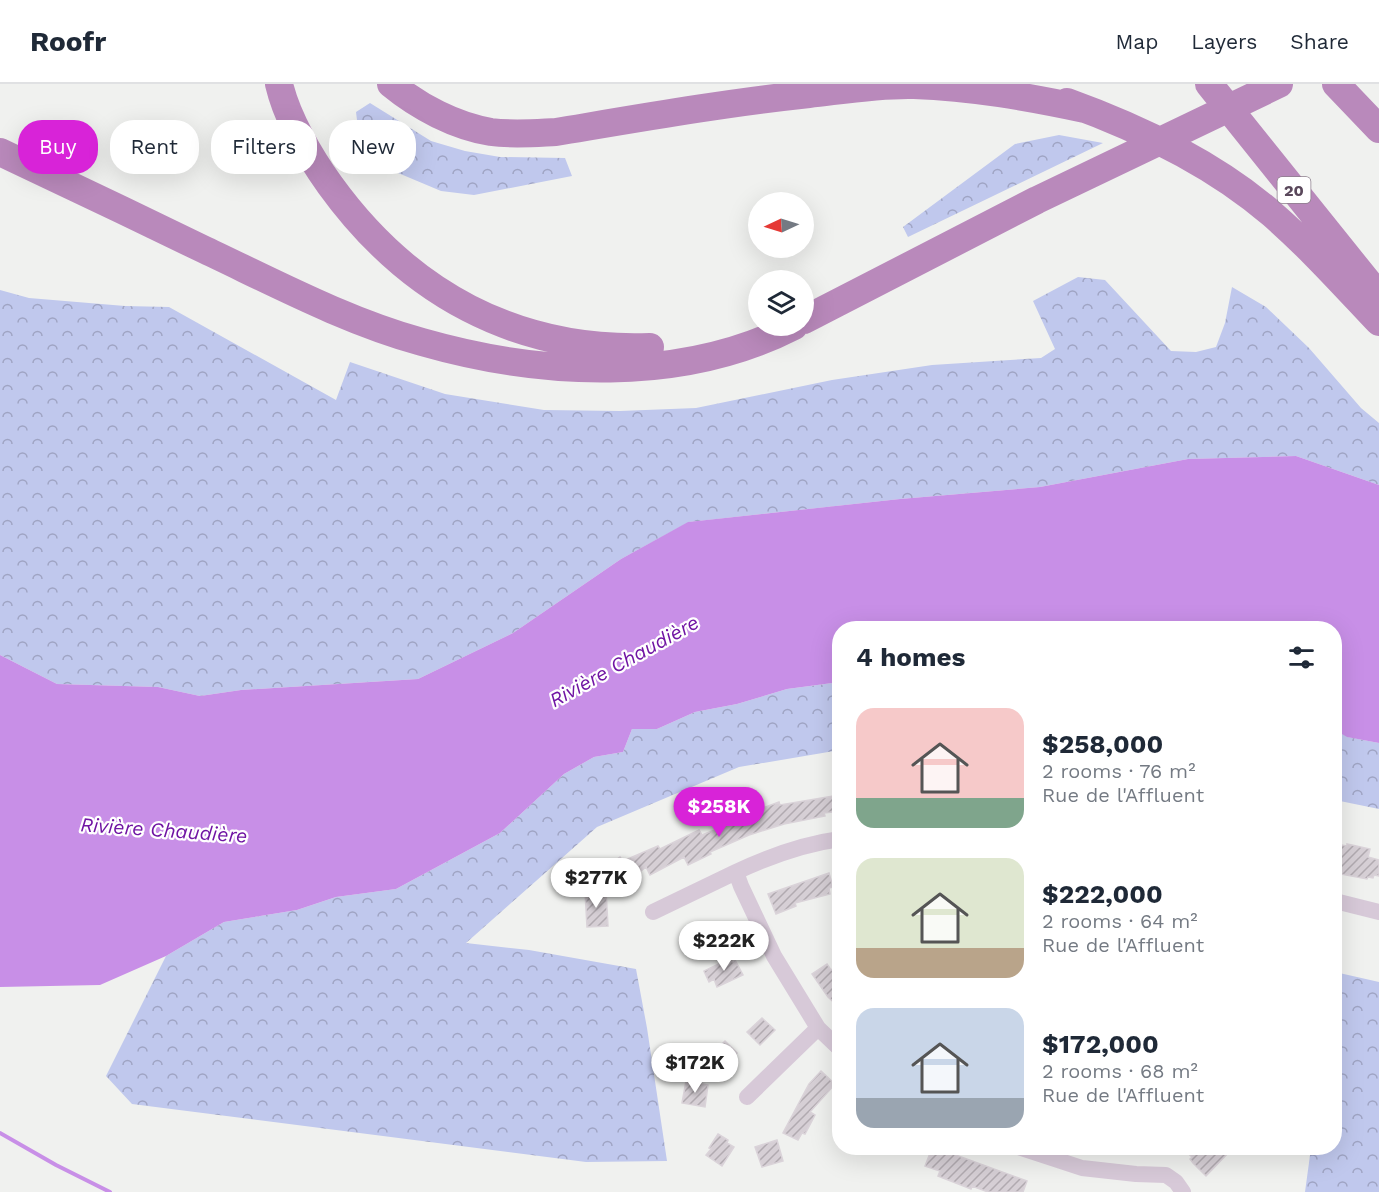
<!DOCTYPE html>
<meta charset="utf-8">
<style>
body{margin:0;font-family:"Work Sans",sans-serif;background:#f6f6f7;color:#1f2937;height:100vh;display:flex;flex-direction:column;font-size:22px;white-space:nowrap}
*{box-sizing:border-box;margin:0}
p{font-size:20px;color:#747a83}
.icon{flex:none;width:33px;height:33px;fill:none;stroke:currentColor;stroke-width:2;stroke-linecap:round;stroke-linejoin:round}
.map{position:relative;flex:1;overflow:hidden}
.sheet{position:absolute;left:832px;top:537px;width:510px;height:534px;display:flex;flex-direction:column;background:#fff;border-radius:24px;box-shadow:0 6px 24px #0002}
.sheet>*{flex:none}
.hud{position:absolute;left:18px;top:36px;width:570px;height:54px;display:flex;gap:12px}
.needle{width:39px;rotate:266deg}
.controls{position:absolute;left:748px;top:108px;display:grid;gap:12px}
.controls a{display:grid;place-items:center;width:66px;height:66px;border-radius:50%;background:#fff;box-shadow:0 6px 24px #0002;font-size:30px}
.price{position:absolute;translate:-50% -51px;padding:0 14px;border-radius:21px;background:#fff;color:#222;font-size:20px;line-height:39px;filter:drop-shadow(0 2px 3px #0008)}
.price::after{content:'';position:absolute;left:50%;top:36px;width:18px;height:14px;margin-left:-9px;background:inherit;clip-path:polygon(0 0,100% 0,50% 100%)}
.price.on{background:#d823d8;color:#fff}
ul{padding:0;list-style:none}
li{display:flex;align-items:center;gap:18px;height:150px;padding:0 24px}
li span{display:grid;place-items:center;flex:none;width:168px;height:120px;border-radius:18px;color:#555}
li>.icon{margin-inline-start:auto}
span .icon{width:72px;height:72px;fill:#fffc;stroke-width:1}
li b{font-size:26px}
h2{display:flex;justify-content:space-between;align-items:center;height:72px;padding:0 24px;font-size:26px}
.chip{padding:0 21px;border-radius:24px;background:#fff;box-shadow:0 6px 24px #0002;font-size:21px;line-height:54px}
.chip.on{background:#d823d8;color:#fff}
header{display:flex;align-items:center;gap:36px;box-sizing:border-box;height:84px;padding:0 30px;background:#fff;border-bottom:2px solid #e0e1e3}
header strong{font-size:28px}
nav{display:flex;gap:33px;margin-inline-start:auto;font-size:21px}
.map>svg:first-child{display:block}
</style>
<header>
<strong>Roofr</strong>
<nav><a>Map</a><a>Layers</a><a>Share</a></nav>
</header>
<div class="map">
<svg width="1379" height="1108" viewBox="0 0 1379 1108">
<defs>
<pattern id="forest-crowns" width="20" height="18" patternUnits="userSpaceOnUse" patternTransform="scale(1.5)"><rect width="20" height="18" fill="#c0c8ed"/><path d="M2 6a3 3 0 1 1 6 0M12 15a3 3 0 1 1 6 0" fill="none" stroke="#9fa4c3"/></pattern>
<pattern id="building-hatch" width="6" height="6" patternUnits="userSpaceOnUse" patternTransform="scale(1.5)"><rect width="6" height="6" fill="#d6cfd5"/><path d="M-1 1l2-2M0 6l6-6M5 7l2-2" fill="none" stroke="#b1aab0"/></pattern>
</defs>
<rect width="100%" height="100%" fill="#f0f1ef"/>
<path fill="url(#forest-crowns)" d="M370 19 431 57 465 67 500 73 565 74 572 92 474 111 441 107 391 86 360 60 356 28Z
M1059 51 1103 59 908 153 903 143 1015 60Z
M1078 193 1105 196 1171 267 1196 268 1216 263 1225 239 1232 203 1266 223 1309 264 1361 324 1379 339V401L1296 372 1188 375 1040 403 900 415 689 438 621 475 513 549 418 595 241 606 200 612 158 603 57 600 0 571V206L29 214 125 222 169 223 336 316 350 278 445 310 544 326 620 327 696 324 832 296 932 281 1041 274 1055 265 1033 217Z
M840 598V666L739 683 597 743 466 859 529 866 636 885 647 944 667 1077 586 1078 132 1020 106 992 166 872 224 838 297 826 336 813 396 805 500 749 564 690 594 673 623 668 632 645H657L695 628 737 620 787 605Z
M1335 646 1348 653 1379 659V725L1335 716Z
M1335 888 1379 898V1108H1305L1311 1064H1335Z"/>
<path fill="#c88fe7" d="M1296 372 1379 401V659L1347 653 1335 646V544H840V598L787 605 737 620 695 628 657 645H632L623 668 594 673 564 690 500 749 396 805 336 813 297 826 224 838 166 872 100 901 0 903V571L57 600 158 603 200 612 241 606 418 595 513 549 621 475 688 438 900 415 1040 403 1188 375Z"/>
<g fill="none" stroke-linecap="round" stroke-linejoin="round">
<path stroke="#c88fe7" stroke-width="4" d="M0 1049 56 1081 110 1108"/>
</g>
<path fill="url(#building-hatch)" stroke="#dad3d9" stroke-width="1.5" d="M840 711V727L824 729 825 732 784 740 749 751 710 768 711 770 688 781 684 773 650 791 646 783 622 802 619 798 615 802 602 786 620 773 623 777 658 762 660 765 699 746 702 751 750 732 749 729 779 718 780 721Z
M1335 760 1347 762V760L1370 765 1368 773 1379 776V792L1374 791 1373 794 1368 793 1367 795 1335 789Z
M829 789 833 803 829 804 830 810 795 819 796 822 776 830 768 810Z
M606 806 608 842 587 843 585 807Z
M713 840 721 857 702 865 694 848Z
M731 874 733 878 735 876 743 891 717 903 714 895 709 898 704 887Z
M827 880 831 886 835 883 840 890V924L828 913 812 890Z
M762 934 775 946 760 961 747 948Z
M725 957 737 969 716 991 704 978Z
M821 987 835 1000 810 1028 815 1031 805 1050 802 1049 798 1056 783 1049 809 1000Z
M686 997 708 1001 705 1023 682 1019Z
M718 1050 728 1056 727 1059 734 1063 722 1082 706 1071 711 1065 709 1064Z
M777 1056 783 1077 762 1083 755 1063Z
M932 1064H947L954 1066 953 1070 1027 1097 1023 1108H988L972 1102 971 1105 938 1092 940 1087 925 1082Z
M1182 1064H1233L1206 1092 1193 1079 1190 1075 1192 1073Z"/>
<g fill="none" stroke-linecap="round" stroke-linejoin="round">
<path stroke="#d7c9d8" stroke-width="16" d="M840 755C803 760 770 772 736 788L741 802 774 872 818 944 840 965
M1335 817 1379 828
M653 828 736 788
M747 1013 818 944
M1021 1064 1082 1084 1136 1090 1166 1091 1176 1098 1183 1108"/>
<path stroke="#b989bb" stroke-width="28" d="M279 0C287 34 310 73 330 101 408 209 516 268 650 263
M391 0C419 23 455 42 491 48 513 51 535 49 556 48 640 34 725 19 809 10 844 6 879 0 914 1 972 3 1028 13 1085 25
M1209 0 1379 212
M1336 0 1379 45
M1067 18C1139 44 1213 79 1272 130 1310 163 1344 201 1379 238
M0 68C68 100 137 133 205 166 275 199 346 237 422 258 541 292 681 300 794 242
M804 236 1037 116 1279 0"/>
</g>
<g text-anchor="middle" stroke-width="4.5" stroke-linejoin="round" paint-order="stroke">
<rect fill="#fff" stroke="#8c7f8c" stroke-width="1.5" x="1277.5" y="93" width="33" height="26" rx="4.5"/>
<g font-size="16" font-weight="bold" fill="#5a485b">
<text x="1294" y="112">20</text>
</g>
<g font-size="20" font-style="italic" fill="#7014a3" stroke="#fff">
<text transform="translate(624 577) rotate(-29)" y="7">Rivière Chaudière</text>
<text transform="translate(164 746) rotate(4)" y="7">Rivière Chaudière</text>
</g>
</g>
</svg>
<div class="controls">
<a><svg class="needle" viewBox="-14 -14 28 28"><path d="M0-13l5 13h-10z" fill="#e53935"/><path d="M0 13l5-13h-10z" fill="#747a83"/></svg></a>
<a><svg class="icon" aria-label="layers" viewBox="0 0 24 24"><path d="M12 4l9 5-9 5-9-5zM3 14l9 5 9-5"/></svg></a>
</div>
<b class="price on" style="left:719px;top:754px">$258K</b>
<b class="price" style="left:596px;top:825px">$277K</b>
<b class="price" style="left:724px;top:888px">$222K</b>
<b class="price" style="left:695px;top:1010px">$172K</b>
<div class="hud">
<a class="chip on">Buy</a>
<a class="chip">Rent</a>
<a class="chip">Filters</a>
<a class="chip">New</a>
</div>
<section class="sheet">
<h2>4 homes<svg class="icon" aria-label="filters" viewBox="0 0 24 24"><path d="M4 7h16M4 17h16"/><circle cx="9" cy="7" r="2"/><circle cx="15" cy="17" r="2"/></svg></h2>
<ul>
<li><span style="background:linear-gradient(#f6c9c9 75%,#7fa58c 0)"><svg class="icon" aria-label="home" viewBox="0 0 24 24"><path d="M3 11l9-7 9 7M6 9v11h12V9"/></svg></span><div><b>$258,000</b><p>2 rooms · 76 m²</p><p>Rue de l'Affluent</p></div></li>
<li><span style="background:linear-gradient(#dfe7d0 75%,#b9a48a 0)"><svg class="icon" aria-label="home" viewBox="0 0 24 24"><path d="M3 11l9-7 9 7M6 9v11h12V9"/></svg></span><div><b>$222,000</b><p>2 rooms · 64 m²</p><p>Rue de l'Affluent</p></div></li>
<li><span style="background:linear-gradient(#c9d6e8 75%,#9aa5b1 0)"><svg class="icon" aria-label="home" viewBox="0 0 24 24"><path d="M3 11l9-7 9 7M6 9v11h12V9"/></svg></span><div><b>$172,000</b><p>2 rooms · 68 m²</p><p>Rue de l'Affluent</p></div></li>
</ul>
</section>
</div>
